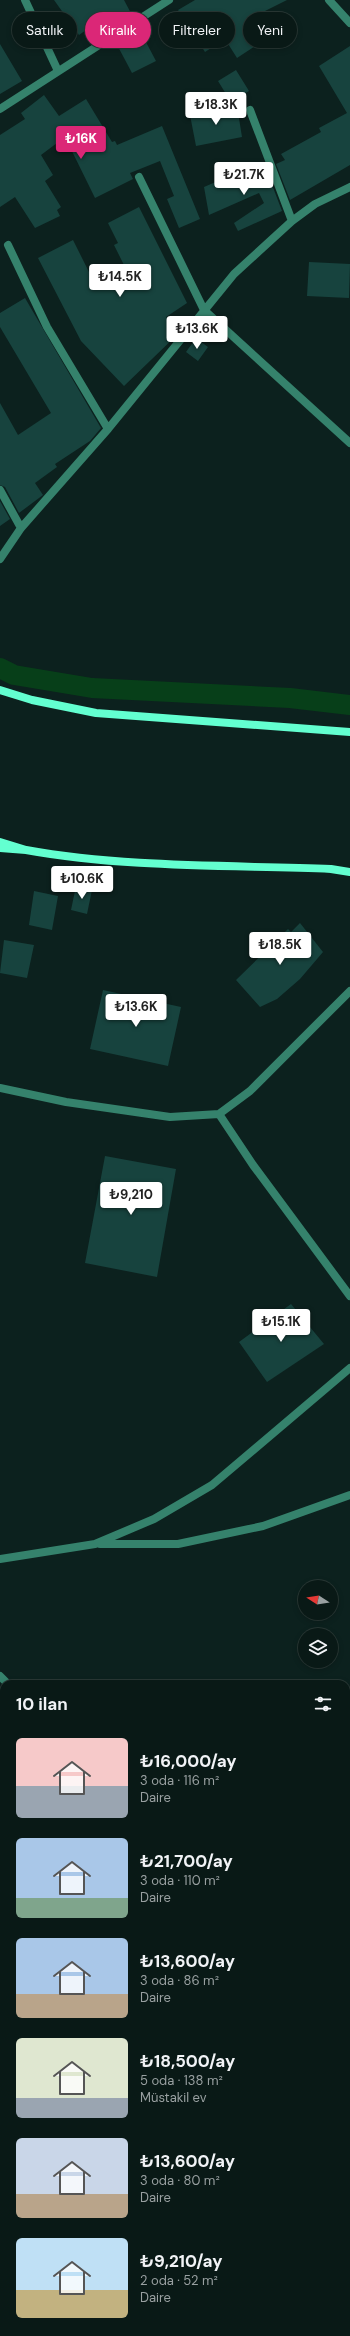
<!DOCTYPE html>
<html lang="tr">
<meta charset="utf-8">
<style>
body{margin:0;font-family:"DM Sans",sans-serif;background:#172623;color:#f1f3f6;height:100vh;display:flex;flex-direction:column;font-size:15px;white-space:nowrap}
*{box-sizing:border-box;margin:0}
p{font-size:13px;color:#99a0a1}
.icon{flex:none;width:22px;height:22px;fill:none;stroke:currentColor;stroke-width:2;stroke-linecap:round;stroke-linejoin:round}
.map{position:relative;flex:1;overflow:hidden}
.drawer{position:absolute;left:0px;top:1680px;width:350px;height:656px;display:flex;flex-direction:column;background:#091916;border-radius:12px 12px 0 0;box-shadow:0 2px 6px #0003,0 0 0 1px #293835}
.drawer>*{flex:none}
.guide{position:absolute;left:12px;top:12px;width:326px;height:36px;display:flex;gap:8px}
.needle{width:26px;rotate:282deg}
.controls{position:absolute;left:298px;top:1580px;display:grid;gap:8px}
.controls a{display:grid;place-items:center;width:40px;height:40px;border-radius:50%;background:#091916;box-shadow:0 2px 6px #0003,0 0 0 1px #293835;font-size:20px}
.price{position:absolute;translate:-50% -34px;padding:0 9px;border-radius:4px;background:#fff;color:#222;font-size:13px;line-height:26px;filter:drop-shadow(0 1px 2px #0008)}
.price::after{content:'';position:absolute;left:50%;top:24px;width:12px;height:9px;margin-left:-6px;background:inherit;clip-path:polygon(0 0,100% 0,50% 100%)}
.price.on{background:#db2777;color:#fff}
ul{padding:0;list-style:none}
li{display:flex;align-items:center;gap:12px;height:100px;padding:0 16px}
li span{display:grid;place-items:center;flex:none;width:112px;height:80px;border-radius:6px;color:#555}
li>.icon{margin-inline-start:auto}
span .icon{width:48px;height:48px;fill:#fffc;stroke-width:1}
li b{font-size:17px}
h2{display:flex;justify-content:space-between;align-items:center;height:48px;padding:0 16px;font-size:17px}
.pill{padding:0 14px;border-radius:18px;background:#091916;box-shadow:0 2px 6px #0003,0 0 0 1px #293835;font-size:14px;line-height:36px}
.pill.on{background:#db2777;color:#fff}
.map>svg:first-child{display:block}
</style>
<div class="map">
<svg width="350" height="2336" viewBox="0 0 350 2336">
<rect width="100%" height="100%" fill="#0c211e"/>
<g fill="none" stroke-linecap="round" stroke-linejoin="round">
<path stroke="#073f19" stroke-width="20" d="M0 668 14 675 92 688 290 698 350 705"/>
</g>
<path fill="#17433e" d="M54 0H124L133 17 110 31 103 18 79 35Z
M195 0H287L253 17 266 39 237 58 225 39 205 52 178 10Z
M138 27 156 61 132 73 115 41Z
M0 44 22 81 0 94Z
M350 46V165L290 200 276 164 285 160 281 154 321 132 319 128 347 113 319 66Z
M236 70 249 91 231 102 218 81Z
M44 95 59 116 86 99 112 142 115 141 117 145 162 126 200 219 179 228 167 199 174 196 160 161 130 173 133 179 95 198 65 137 41 155 53 175 45 181 61 207 57 210 60 216 35 228 15 197 0 207V135L25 119 21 113Z
M237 106 242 137 196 146 190 115Z
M266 169 282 211 238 231 234 223 264 203 259 193 209 215 204 187 241 171 244 178Z
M139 207 187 303 166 317 180 332 124 386 81 341 38 258 73 240 95 284 126 269 114 245 118 243 108 223Z
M309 262 350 264 349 298 307 296Z
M25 298 101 428 90 441 55 464 57 467 35 483 43 495 19 513 5 487 0 485V403L18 435 51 413 0 327V313Z
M196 338 208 347 198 361 186 352Z
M0 501 10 519 0 526Z
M76 886 92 890 87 914 71 910Z
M34 891 58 896 52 930 29 925Z
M300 923 323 952 300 979 277 999 260 1007 236 980 288 929 291 932Z
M4 940 34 945 27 978 0 973Z
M103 990 181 1007 168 1066 90 1049Z
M105 1156 176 1169 157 1277 85 1263Z
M291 1304 324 1344 267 1382 239 1342Z"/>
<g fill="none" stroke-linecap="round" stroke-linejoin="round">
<path stroke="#35826c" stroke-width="8" d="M25 0 58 71
M329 0 350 23
M0 109 169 0
M250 110 292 221
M139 177 204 310 350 443
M8 245 47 327 108 429
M0 490 21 528
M0 559 21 528 108 429 234 274 292 221 315 204 350 187
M0 1088 66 1102 170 1117 219 1114 250 1091 350 991
M219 1114 253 1165 350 1296
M100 1544H178L263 1526 350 1495
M0 1559 95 1544 154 1519 212 1485 350 1368
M0 1676 8 1684
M346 2046H350
M0 2295 4 2293
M32 2332 33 2336"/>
<path stroke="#63ffd0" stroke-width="8" d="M0 690 32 700 96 713 350 732
M0 842 26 850 0 848
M26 850C126 868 229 865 331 869L350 872"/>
</g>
</svg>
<div class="controls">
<a><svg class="needle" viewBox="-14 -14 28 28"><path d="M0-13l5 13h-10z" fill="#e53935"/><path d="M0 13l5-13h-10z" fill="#99a0a1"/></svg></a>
<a><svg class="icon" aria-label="layers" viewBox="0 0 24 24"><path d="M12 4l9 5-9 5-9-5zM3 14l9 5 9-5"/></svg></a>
</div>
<b class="price" style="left:216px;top:126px">₺18.3K</b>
<b class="price on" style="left:81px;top:160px">₺16K</b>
<b class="price" style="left:244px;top:196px">₺21.7K</b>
<b class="price" style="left:120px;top:298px">₺14.5K</b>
<b class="price" style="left:197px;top:350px">₺13.6K</b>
<b class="price" style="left:82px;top:900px">₺10.6K</b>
<b class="price" style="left:280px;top:966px">₺18.5K</b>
<b class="price" style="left:136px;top:1028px">₺13.6K</b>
<b class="price" style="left:131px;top:1216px">₺9,210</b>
<b class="price" style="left:281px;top:1343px">₺15.1K</b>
<div class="guide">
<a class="pill">Satılık</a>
<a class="pill on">Kiralık</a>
<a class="pill">Filtreler</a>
<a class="pill">Yeni</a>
</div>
<section class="drawer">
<h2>10 ilan<svg class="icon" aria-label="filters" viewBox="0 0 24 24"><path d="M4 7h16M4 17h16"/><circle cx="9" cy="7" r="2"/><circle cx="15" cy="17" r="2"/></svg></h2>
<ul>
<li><span style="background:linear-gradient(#f6c9c9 60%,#9aa5b1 0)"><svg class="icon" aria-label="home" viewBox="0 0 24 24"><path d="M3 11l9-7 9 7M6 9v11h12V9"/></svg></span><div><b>₺16,000/ay</b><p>3 oda · 116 m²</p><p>Daire</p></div></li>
<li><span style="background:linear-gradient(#a9c7e8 75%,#7fa58c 0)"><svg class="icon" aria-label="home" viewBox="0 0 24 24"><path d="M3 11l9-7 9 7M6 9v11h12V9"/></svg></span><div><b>₺21,700/ay</b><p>3 oda · 110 m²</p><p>Daire</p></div></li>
<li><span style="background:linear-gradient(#a9c7e8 70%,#b9a48a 0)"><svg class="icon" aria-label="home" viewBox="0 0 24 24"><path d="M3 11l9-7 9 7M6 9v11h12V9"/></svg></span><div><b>₺13,600/ay</b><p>3 oda · 86 m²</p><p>Daire</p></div></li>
<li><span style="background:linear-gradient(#dfe7d0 75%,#9aa5b1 0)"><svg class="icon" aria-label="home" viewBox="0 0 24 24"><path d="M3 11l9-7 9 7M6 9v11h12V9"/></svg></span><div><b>₺18,500/ay</b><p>5 oda · 138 m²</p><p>Müstakil ev</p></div></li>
<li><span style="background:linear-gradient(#c9d6e8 70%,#b9a48a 0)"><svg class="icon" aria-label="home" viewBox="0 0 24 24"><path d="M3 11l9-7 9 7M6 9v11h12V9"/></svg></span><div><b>₺13,600/ay</b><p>3 oda · 80 m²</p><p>Daire</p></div></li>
<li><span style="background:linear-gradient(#bfe0f5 65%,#c2b280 0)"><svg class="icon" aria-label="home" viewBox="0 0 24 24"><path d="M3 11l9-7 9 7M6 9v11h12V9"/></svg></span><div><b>₺9,210/ay</b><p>2 oda · 52 m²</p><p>Daire</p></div></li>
</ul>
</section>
</div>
